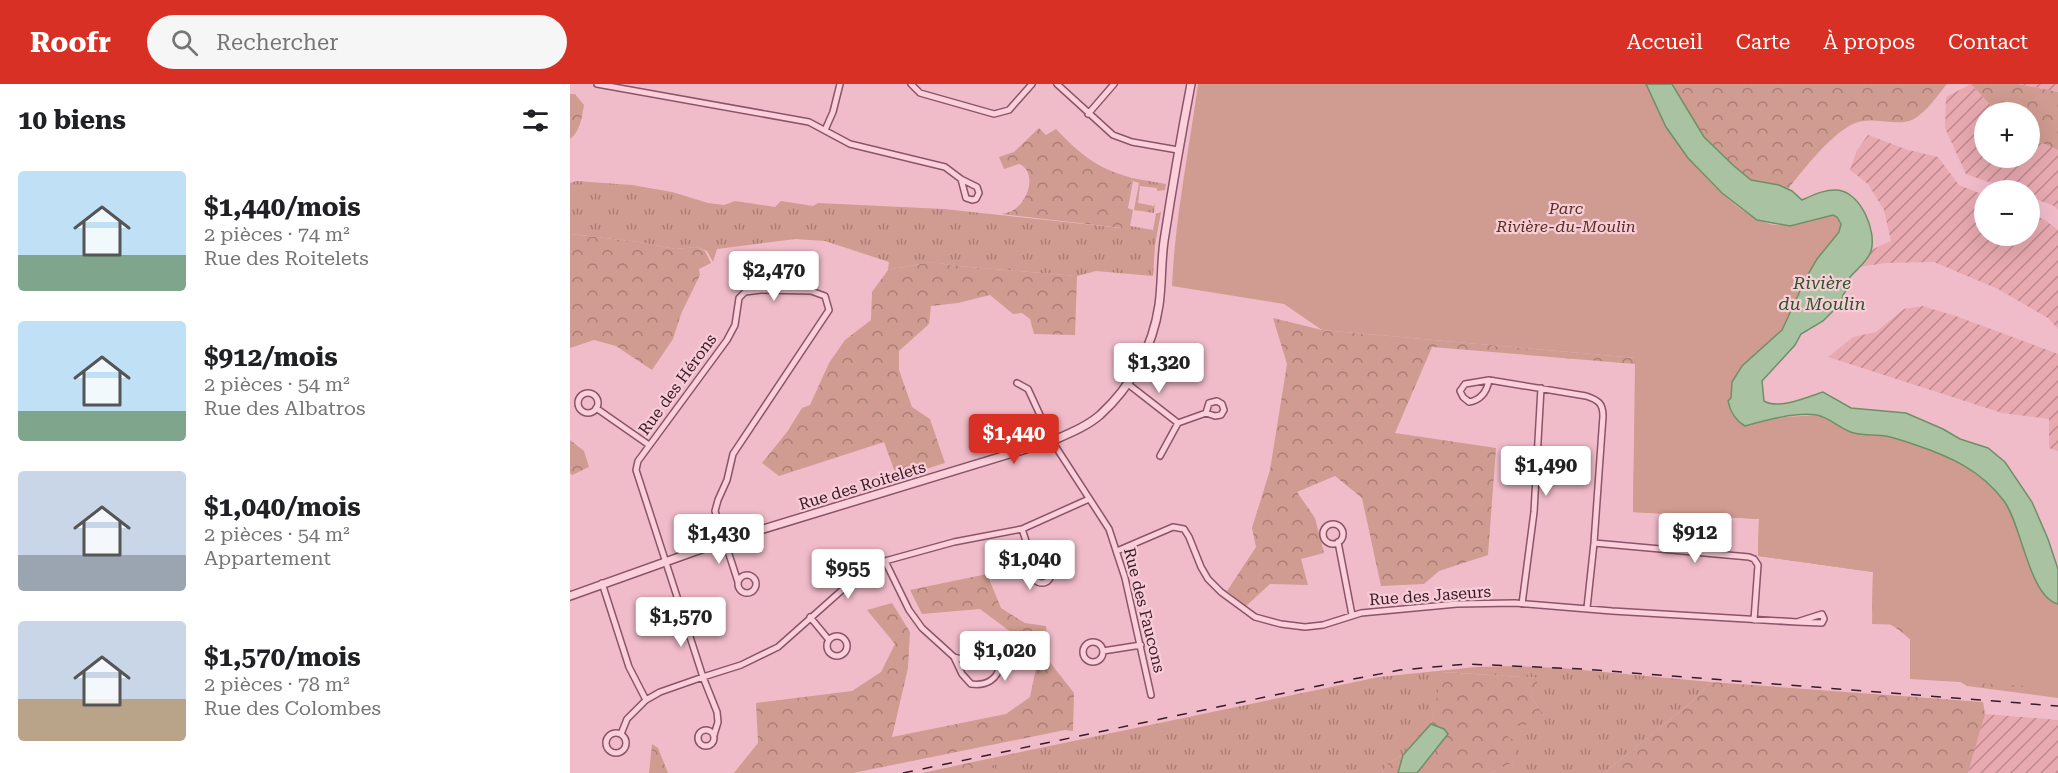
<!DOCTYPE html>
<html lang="fr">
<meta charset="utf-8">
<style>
body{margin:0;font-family:"Roboto Serif",serif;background:#f6f6f6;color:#202124;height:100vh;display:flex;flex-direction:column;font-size:22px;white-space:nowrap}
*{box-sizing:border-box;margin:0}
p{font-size:20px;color:#757577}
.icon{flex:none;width:33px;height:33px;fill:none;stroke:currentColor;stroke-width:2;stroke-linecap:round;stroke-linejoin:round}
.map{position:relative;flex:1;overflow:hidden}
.panel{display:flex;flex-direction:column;background:#fff;width:570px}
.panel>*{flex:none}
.tools{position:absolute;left:1404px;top:18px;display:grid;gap:12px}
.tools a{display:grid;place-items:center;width:66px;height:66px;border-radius:50%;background:#fff;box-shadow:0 6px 24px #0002;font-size:30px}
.price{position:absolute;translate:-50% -51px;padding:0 14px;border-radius:6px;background:#fff;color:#222;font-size:20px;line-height:39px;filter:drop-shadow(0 2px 3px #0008)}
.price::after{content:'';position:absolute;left:50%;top:36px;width:18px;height:14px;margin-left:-9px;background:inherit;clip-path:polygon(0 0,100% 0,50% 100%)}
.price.active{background:#d93025;color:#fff}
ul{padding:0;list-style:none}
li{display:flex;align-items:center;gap:18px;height:150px;padding:0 18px}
li span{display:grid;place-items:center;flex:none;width:168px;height:120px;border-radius:6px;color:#555}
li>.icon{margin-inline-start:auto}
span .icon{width:72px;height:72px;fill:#fffc;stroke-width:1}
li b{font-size:26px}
h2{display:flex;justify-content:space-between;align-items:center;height:72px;padding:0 18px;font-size:26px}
header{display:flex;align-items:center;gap:36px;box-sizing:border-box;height:84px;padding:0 30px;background:#d93025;color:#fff}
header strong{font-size:28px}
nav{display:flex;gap:33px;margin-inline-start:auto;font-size:21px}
.search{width:420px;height:54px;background:#f6f6f6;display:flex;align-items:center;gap:15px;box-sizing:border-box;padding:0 21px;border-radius:33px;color:#757577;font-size:22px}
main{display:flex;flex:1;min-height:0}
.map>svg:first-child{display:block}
</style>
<header>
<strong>Roofr</strong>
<div class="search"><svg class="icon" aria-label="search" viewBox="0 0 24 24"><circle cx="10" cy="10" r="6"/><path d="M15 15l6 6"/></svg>Rechercher</div>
<nav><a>Accueil</a><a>Carte</a><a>À propos</a><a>Contact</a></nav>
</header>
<main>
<section class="panel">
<h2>10 biens<svg class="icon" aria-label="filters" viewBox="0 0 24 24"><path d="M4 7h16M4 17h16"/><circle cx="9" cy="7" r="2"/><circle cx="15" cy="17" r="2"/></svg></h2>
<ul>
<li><span style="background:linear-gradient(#bfe0f5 70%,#7fa58c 0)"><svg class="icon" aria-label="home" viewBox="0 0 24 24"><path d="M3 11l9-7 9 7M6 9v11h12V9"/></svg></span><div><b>$1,440/mois</b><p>2 pièces · 74 m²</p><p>Rue des Roitelets</p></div></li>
<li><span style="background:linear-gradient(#bfe0f5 75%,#7fa58c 0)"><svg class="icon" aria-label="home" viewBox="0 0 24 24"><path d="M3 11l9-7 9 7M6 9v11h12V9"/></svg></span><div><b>$912/mois</b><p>2 pièces · 54 m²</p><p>Rue des Albatros</p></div></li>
<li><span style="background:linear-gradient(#c9d6e8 70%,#9aa5b1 0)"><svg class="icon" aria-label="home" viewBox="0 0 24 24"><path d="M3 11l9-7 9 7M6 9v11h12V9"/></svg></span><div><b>$1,040/mois</b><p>2 pièces · 54 m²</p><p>Appartement</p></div></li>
<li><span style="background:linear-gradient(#c9d6e8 65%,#b9a48a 0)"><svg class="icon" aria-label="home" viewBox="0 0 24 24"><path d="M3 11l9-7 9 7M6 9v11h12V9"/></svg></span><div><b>$1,570/mois</b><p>2 pièces · 78 m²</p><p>Rue des Colombes</p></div></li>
</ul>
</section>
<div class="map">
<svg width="1488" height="689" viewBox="0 0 1488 689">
<defs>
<pattern id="farmland-furrows" width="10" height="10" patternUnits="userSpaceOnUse" patternTransform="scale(1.5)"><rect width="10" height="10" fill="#e8a9b0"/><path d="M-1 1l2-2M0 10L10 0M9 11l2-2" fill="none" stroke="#bd898f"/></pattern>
<pattern id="grass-tufts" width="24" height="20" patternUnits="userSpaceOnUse" patternTransform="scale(1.5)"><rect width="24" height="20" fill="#d09b90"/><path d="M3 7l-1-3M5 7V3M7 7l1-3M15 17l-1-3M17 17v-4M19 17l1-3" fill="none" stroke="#aa7e76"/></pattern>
<pattern id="forest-crowns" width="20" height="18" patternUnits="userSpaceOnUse" patternTransform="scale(1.5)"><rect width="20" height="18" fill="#d09b90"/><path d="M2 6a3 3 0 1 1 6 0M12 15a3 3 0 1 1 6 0" fill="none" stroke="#aa7e76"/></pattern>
</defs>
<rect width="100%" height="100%" fill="#f1bcc9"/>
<path fill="url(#farmland-furrows)" d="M1401 0 1427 28H1414V74H1460V54L1488 66V126L1484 122 1460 113V106H1441L1396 90 1375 44 1376 13Z
M1448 0H1488V8Z
M1298 51 1338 66 1368 73 1389 101 1414 111V152H1460V129L1475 136 1488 146V245L1478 234 1428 205 1364 178 1316 179 1288 183 1298 174 1301 166 1321 157 1314 126 1298 100 1280 86 1287 66Z
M1352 222 1386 232 1488 270V367L1479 364V335L1432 329 1258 273 1283 253 1306 248 1334 225Z
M1415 630 1488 636V689H1398Z"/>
<path fill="url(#grass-tufts)" d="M562 94 596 100 595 106 587 107V104L570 102 568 119 584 122 585 119 584 129 564 126 569 99 563 97 558 124 563 126 560 142 583 146 586 130 591 128 585 161 583 192 526 187 507 192 388 182 361 178 318 186 319 178 255 157 225 155 147 165 143 178 137 167 127 163 105 165 69 158 0 150V99L6 97 62 101 102 108 138 119 154 121 165 117 205 123 211 117 243 122 248 119 374 125 551 144Z
M945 582 991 584 1141 598 1118 621 1034 689H920L944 678 927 644 974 632 961 612 968 594 873 588 861 640 833 671 818 679 812 689H426L422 674 809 593 906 583Z"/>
<path fill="url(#forest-crowns)" d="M1102 0H1377C1367 12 1356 29 1342 36 1325 43 1302 31 1283 40 1260 51 1234 85 1218 105L1181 96 1164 82 1134 53Z
M1401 0H1448L1488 8V66L1460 54V28H1427Z
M0 10H5L14 21C12 33 10 48 0 55Z
M469 44 476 51 486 45C511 71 526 84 562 94L552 144 431 130C436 129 441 128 445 125 459 116 467 87 449 80L434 85 429 73 444 68Z
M0 150 69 158 105 165 127 163 135 167 141 179 129 185 130 191 111 230 103 255 82 286 46 262 24 256 0 264Z
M361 178 388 182 507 192 505 251 464 250 460 235 452 229 443 230 420 211 388 219 361 222 359 240 329 267V286L342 323 360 335 375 379 327 394 314 358 209 392 192 379 217 348 232 324 240 321 259 279 275 256 301 236 302 208 318 186Z
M703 234 752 246 1066 274 1488 520V614L1397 602 1389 597 1329 546 1302 529 1303 488 1188 472 1189 435 1063 428 1065 280 862 263 825 349 926 364 918 471 869 487 854 500 811 502 792 414 765 392 727 408 745 434 754 469 731 475 738 501 700 500 676 522 657 507 686 463 682 444 700 386 717 280Z
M0 356 14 367 19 383 2 391 0 389Z
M417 490 431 524 455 539 476 542 479 577 504 609 503 647 495 646 283 689H164L188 659 186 619 282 607 311 588 325 560 297 526 322 519 340 548 338 584 322 653 436 630 460 613 469 569 410 525 352 530 340 506Z
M872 588 969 594 961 612 974 632 973 638 928 645 947 659 944 678 920 689H847L862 670 874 645 861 640Z
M1141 598 1413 618 1415 630 1398 689H1034L1118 621Z
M82 660 88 664 98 689H79Z
M833 671 828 689H812L818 679Z
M422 674 426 689H352Z"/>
<path fill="#d09b90" d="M628 0H1076C1083 14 1089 29 1096 42 1112 71 1173 141 1208 141 1225 141 1245 134 1263 131L1267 133 1271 140 1269 148 1247 175 1237 192 1212 246 1172 282 1162 298 1161 314 1167 337 1186 338 1200 334 1247 331 1264 337 1283 349 1317 352 1367 368 1397 382 1418 399 1435 417 1445 436 1466 498 1476 513 1488 520V604L1340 595V541L1302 540 1303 488 1188 472 1189 435 1063 428 1066 274 752 246 714 220 602 202C605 134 619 67 628 0Z"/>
<path fill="#a9c2a1" stroke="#6f9067" stroke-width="1.5" d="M1076 0H1102L1134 53 1164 82 1181 96 1209 101 1222 107 1232 116C1243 111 1255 105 1268 106 1291 109 1307 147 1301 167 1298 177 1287 185 1280 193V201L1273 211 1271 219 1253 237 1231 250 1225 261 1192 297 1194 317C1209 326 1237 313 1253 308L1281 324 1336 329 1373 345 1390 355 1418 364 1435 378 1462 418 1478 455 1488 485V520C1459 513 1452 441 1434 417 1411 386 1379 372 1343 360 1334 357 1325 354 1316 352 1306 350 1295 352 1284 349 1271 346 1261 334 1247 331 1225 328 1196 336 1175 342 1166 337 1160 327 1158 317L1161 314 1162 298 1172 282 1212 246 1237 192 1247 175 1269 148 1271 140 1267 133 1263 131 1220 142 1187 136 1152 109 1118 74 1096 43Z
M861 640 874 645 878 650 847 689H828L833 671Z"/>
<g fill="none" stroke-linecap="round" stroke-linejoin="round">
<g stroke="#8a546a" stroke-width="8">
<path id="minor" d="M27 0 239 38 280 60 375 83 391 95 407 103 409 109 406 115 402 116 396 114 391 95
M341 0 350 9 424 30 439 26 462 0
M487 0 543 51 562 58 608 66
M518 30 544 0
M255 46 263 28 270 0
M919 296C917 307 911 316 899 318L893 313 890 307 895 300 919 296 1016 312C1028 316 1033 319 1033 332L1024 459 1017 524
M447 299 458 305 482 357 539 445 555 494 581 611
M558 300 608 339
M8 319a10 10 0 1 1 20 0a10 10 0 1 1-20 0Z
M26 324 79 361
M590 372 608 339 636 329 645 332 651 331 654 326 652 320 647 317 639 319 636 329
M753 450a10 10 0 1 1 20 0a10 10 0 1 1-20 0Z
M452 445 465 484
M768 458 782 531
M1024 459 1179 473 1184 475 1188 481 1184 536
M547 467 603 443 614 445 619 453 631 483 638 495 651 508 685 533 711 540 735 543 753 541 791 529 887 520 945 519 1042 527 1227 538 1252 539 1254 535 1252 530 1227 538
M315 477 339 526 352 544 384 573 392 590 401 600C416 602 428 596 430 580L425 574 395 576 384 573
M463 490a9 9 0 1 1 18 0a9 9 0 1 1-18 0Z
M168 500a9 9 0 1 1 18 0a9 9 0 1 1-18 0Z
M32 499 59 583 76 616
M952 520 964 428 971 304
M240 533 259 556
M257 562a10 10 0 1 1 20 0a10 10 0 1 1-20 0Z
M513 568a10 10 0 1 1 20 0a10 10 0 1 1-20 0Z
M533 567 571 561
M128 654a8 8 0 1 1 16 0a8 8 0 1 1-16 0Z
M36 659a10 10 0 1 1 20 0a10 10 0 1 1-20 0Z
M51 650 57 635 76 616 90 608 133 593 171 581 208 563 289 491 315 477 384 458 452 445 519 415
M144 651 148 638 147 628 133 593 66 386 68 377 157 256 165 241 169 214 175 208 191 206 241 207 255 212 259 226 163 370 157 396 148 416 145 427 168 498"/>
</g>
<g stroke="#8a546a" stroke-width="10">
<path id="tertiary" d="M0 512 154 457 482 357C498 350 516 343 530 331 561 303 583 263 589 221 592 200 591 178 594 157 602 105 611 52 621 0"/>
</g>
<use href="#minor" stroke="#fcd0da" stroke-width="5"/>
<use href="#tertiary" stroke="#fcd0da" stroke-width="7"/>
<path stroke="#381a28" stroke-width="1.5" stroke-dasharray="10 10" stroke-linecap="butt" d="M333 689 748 602 830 586 897 580 1012 585 1488 622"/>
</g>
<g text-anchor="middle" stroke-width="4.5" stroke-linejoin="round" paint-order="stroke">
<g font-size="16" font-style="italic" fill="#56301f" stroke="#f8cdd7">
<text x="996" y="130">Parc<tspan x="996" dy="18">Rivière-du-Moulin</tspan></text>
</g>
<g font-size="16" fill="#381a28" stroke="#f8cdd7">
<text transform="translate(107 300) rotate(-54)" y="6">Rue des Hérons</text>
<text transform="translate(292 401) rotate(-17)" y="6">Rue des Roitelets</text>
<text transform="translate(860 511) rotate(-4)" y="6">Rue des Jaseurs</text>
<text transform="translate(575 526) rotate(76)" y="6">Rue des Faucons</text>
</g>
<g font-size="18" font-style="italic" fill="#285928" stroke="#f8cdd7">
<text x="1252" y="205">Rivière<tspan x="1252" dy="21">du Moulin</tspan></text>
</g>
</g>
</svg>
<div class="tools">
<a>+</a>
<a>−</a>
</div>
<b class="price" style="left:204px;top:218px">$2,470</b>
<b class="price" style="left:589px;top:310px">$1,320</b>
<b class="price active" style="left:444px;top:381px">$1,440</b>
<b class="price" style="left:976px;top:413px">$1,490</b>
<b class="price" style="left:1125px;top:480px">$912</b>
<b class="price" style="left:149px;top:481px">$1,430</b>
<b class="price" style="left:460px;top:507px">$1,040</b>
<b class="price" style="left:278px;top:516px">$955</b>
<b class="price" style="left:111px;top:564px">$1,570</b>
<b class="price" style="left:435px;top:598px">$1,020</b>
</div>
</main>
